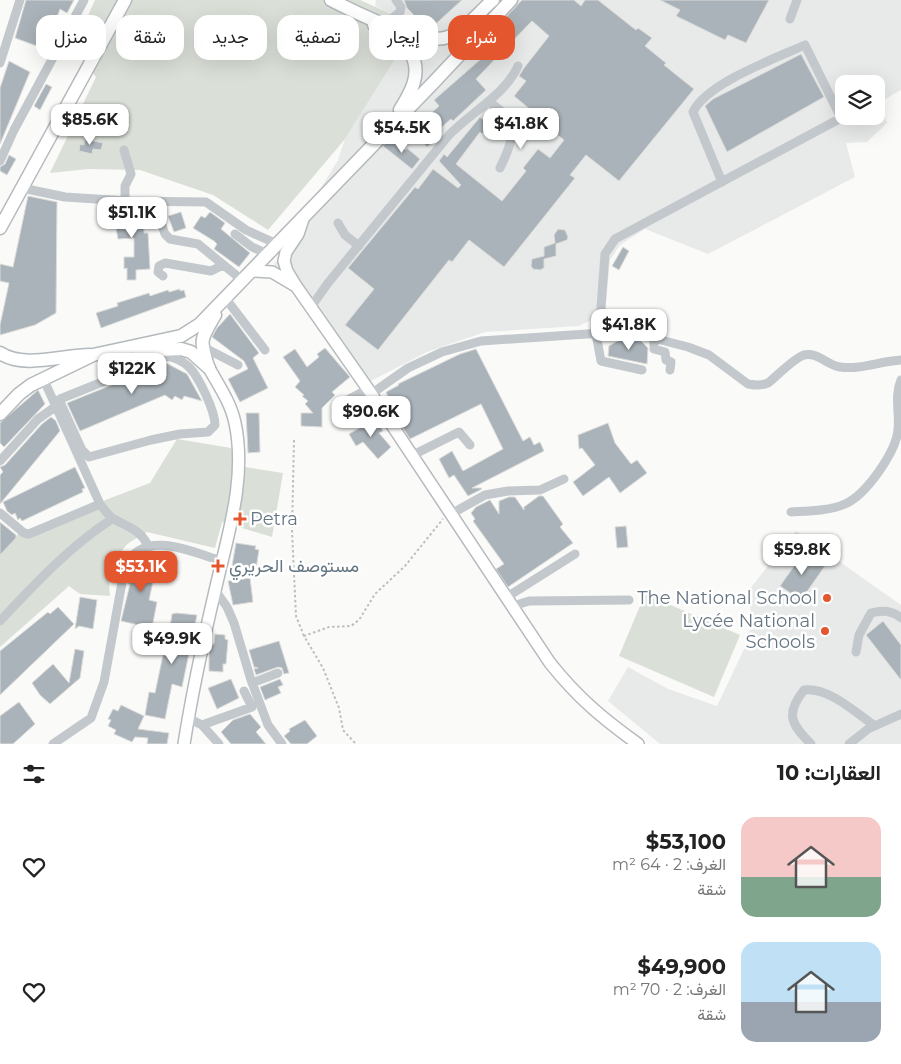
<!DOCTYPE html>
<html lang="ar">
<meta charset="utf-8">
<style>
body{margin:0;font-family:Montserrat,Vazirmatn,sans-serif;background:#f2f2f2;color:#222;direction:rtl;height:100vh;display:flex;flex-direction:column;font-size:19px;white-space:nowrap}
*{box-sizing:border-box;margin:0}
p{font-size:16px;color:#767676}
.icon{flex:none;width:28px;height:28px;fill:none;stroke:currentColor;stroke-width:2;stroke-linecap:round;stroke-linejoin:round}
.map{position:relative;height:744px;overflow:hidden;direction:ltr}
.side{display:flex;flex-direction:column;background:#fff;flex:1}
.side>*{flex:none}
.top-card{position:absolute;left:15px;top:15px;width:500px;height:45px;direction:rtl;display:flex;gap:10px}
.controls{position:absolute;left:835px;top:75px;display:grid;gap:10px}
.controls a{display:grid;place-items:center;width:50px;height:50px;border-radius:10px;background:#fff;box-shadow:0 5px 20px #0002;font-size:25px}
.price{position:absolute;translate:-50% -42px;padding:0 11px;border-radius:10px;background:#fff;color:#222;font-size:16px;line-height:32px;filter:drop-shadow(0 1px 2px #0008)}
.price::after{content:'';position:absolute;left:50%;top:30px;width:15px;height:11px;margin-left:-8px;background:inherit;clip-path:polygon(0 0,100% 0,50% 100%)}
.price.on{background:#e4572e;color:#fff}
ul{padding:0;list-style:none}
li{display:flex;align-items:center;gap:15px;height:125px;padding:0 20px}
li span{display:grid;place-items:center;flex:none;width:140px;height:100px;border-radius:15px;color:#555}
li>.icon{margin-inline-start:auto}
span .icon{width:60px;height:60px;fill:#fffc;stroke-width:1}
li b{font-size:21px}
h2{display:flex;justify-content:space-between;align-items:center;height:60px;padding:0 20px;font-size:21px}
.chip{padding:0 18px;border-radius:15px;background:#fff;box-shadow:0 5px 20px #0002;font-size:18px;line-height:45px}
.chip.on{background:#e4572e;color:#fff}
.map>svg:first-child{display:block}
</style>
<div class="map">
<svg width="901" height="744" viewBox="0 0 901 744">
<rect width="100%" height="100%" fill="#fafaf8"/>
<path fill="#e8e9e9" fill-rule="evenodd" d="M376 0H901V90L880 102 887 123 867 142 846 143 855 177 708 254 645 229 620 245 610 260 605 313 579 326 485 332 427 352 367 383 274 265 338 160 345 139 397 56 441 33 421 27 375 6ZM844 84H876V116H844Z
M796 531 901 605V744H660L608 701 628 667 668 689 717 706 747 643 752 619 748 591Z"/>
<path fill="#dadfd7" d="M95 0H360L421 27 441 33 397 56 345 139 268 230 213 195 140 170 88 169 50 173 96 77 74 47Z
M177 439 231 448 239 466 283 473 272 537 222 522 215 548 147 532C140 537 129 541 124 548 113 561 107 579 110 596L80 594 69 586 0 647V553L19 533 150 483Z
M645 594 740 635 714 697 619 656Z"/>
<path fill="#aab3b9" stroke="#dcdcda" d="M26 0H74L67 13 60 9 45 49 15 38Z
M404 0H462L429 30 427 29 407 8Z
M522 0H574L581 6 585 0H598L636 30 638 28 652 38 645 46 666 63 664 65 694 89 619 181 586 155 570 175 575 178 504 267 469 240 452 262 449 260 378 350 345 325 374 289 348 268 415 187 418 189 433 169 458 188 461 185 439 161 444 154 447 157 480 117 490 125 482 134 480 132 456 164 502 201 526 171 523 168 538 149 550 158 564 140 542 123 544 121 514 96 526 81 519 76 524 68 549 36 532 21 476 79 486 90 453 121 451 119 429 138 433 142 427 147 417 136 426 127 419 119 426 112 429 115 439 106 434 100 482 58 474 51Z
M660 0H769L746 43 728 35 725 40 676 16 680 10Z
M801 54 824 97 727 152 705 106 713 99Z
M9 61 30 72 0 144V88Z
M46 84 52 87 40 110 34 106Z
M85 139 103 143 101 150 93 149 92 154 79 151 80 144 84 145Z
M390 139 406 150 407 148 420 159 412 169 383 146Z
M9 155 16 159 7 175 0 171V167L5 164Z
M28 196 57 202 56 313 35 325 0 335V325L9 283 0 281V264L13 267Z
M105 206 121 207V222L127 225 133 222V209H143L144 233H148L150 269 136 270V280H127V268L124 269V257H134V238L118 239 115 223 107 224Z
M181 212 186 228 174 232 168 216Z
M210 212 225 223 221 229 250 253 239 267 214 249 217 244 214 241 193 228 201 216 205 218Z
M558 229 565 230 568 237 567 240 556 244V256L544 259V268L540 270 533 269 531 266 532 259 544 256V247L555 243 554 235Z
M623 247 629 251 619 270 612 266Z
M180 289V291L184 290 186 297 101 328 96 313 118 306 117 303 149 293 150 296 168 290 169 292Z
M230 314 259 353 253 358 268 388 240 402 228 379 248 369 244 361 212 337 217 328Z
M623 338 641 341 648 348 647 364 608 356 609 346Z
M325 348 350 377 332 392 335 395 322 408V427L301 426V413H313L305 404 308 401 302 396 304 395 295 387 300 381 283 357 295 349 307 367 319 357 317 354Z
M476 349 523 441 530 437 534 445 540 442 544 451 472 488H481L482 489 468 496 454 475 449 478 439 459 452 451 463 471 503 449 481 404 410 439 384 399 388 397 386 392 399 385 398 384 460 354Z
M166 363 187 374 202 401 184 396 182 400 175 396 172 400 165 395 80 431 67 403Z
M38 390 45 404 4 447 0 443V423Z
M246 413H259L260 452 248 453Z
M51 417 56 421 60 431 0 504V475L3 472 0 467 5 465 42 424Z
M376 419 383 431 379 433 391 447 378 459 363 442 356 446 349 434Z
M608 423 615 443 631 464 637 460 647 473 620 493 609 477 583 496 573 482 595 465 582 448 579 449 578 435Z
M75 467 85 488 82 489 83 492 22 521 20 518 18 520 15 513 12 515 7 511 3 502Z
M539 496H543L563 524 560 527 573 543 508 587 496 569 504 564 473 521 475 519 471 513 476 507 490 500 499 514V501L509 497H515L524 510V507Z
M0 522 16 535V538L0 555Z
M626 526 628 547 617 548 615 527Z
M236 543 256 546 255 549 259 550 256 569 232 566Z
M804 552 825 566 801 600 780 586Z
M152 553 159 554 149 600 157 602 152 628 121 621 130 584H128L131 569 138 559Z
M250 578 253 602 233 605 228 581Z
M80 597 97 600 93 629 79 626 75 629Z
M58 607 74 624 0 695V651L48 612 50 614Z
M176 613 197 615 182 687 172 684 165 719 145 715 149 692 155 693 163 655 175 657 177 642 168 640 172 614Z
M883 621 901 645V680L866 635Z
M215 634 225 635V639L228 640 226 664H223V672L209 671V650L211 644H214Z
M279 641 289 673 284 674 282 668 278 667 256 675 254 669 258 668 254 667 249 650Z
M75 649 84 651 80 678 50 704 40 695 32 683 53 664 69 683Z
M231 679 239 698 217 709 208 688Z
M280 679 283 685 278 687 281 693 265 700 260 687Z
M19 702 35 724 13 744H0V716Z
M121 705 144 716 138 729 169 733 167 744H147L148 738 135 737 132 742 114 734 116 730 108 726 111 720 108 719 113 709 118 711Z
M250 714 261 727 256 732 266 744H231L221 732 233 720Z
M305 720 317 736 307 744H291L284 736 290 731 289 729Z"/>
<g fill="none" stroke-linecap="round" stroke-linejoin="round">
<g stroke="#b5babe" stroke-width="14">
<path id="major" d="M303 219 298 234 286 252 284 261 287 271 296 286 368 389 550 663C578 698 602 718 638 744
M253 271 272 272 294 285
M184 744C192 693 203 642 215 591 227 537 247 479 235 423 231 403 219 386 209 368"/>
</g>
<g stroke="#b4b9bd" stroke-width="15">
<path id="highway" d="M331 0C355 12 423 47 448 37 466 30 479 12 493 0
M374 25 411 53C422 74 411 92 400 110
M0 228 125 0
M138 351 181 349 191 352 209 368
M0 353C23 369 63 355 90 355
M208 366C199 339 201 339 215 315
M0 414 19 394 31 385 93 355 181 336 200 324 434 82 511 0"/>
</g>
<path stroke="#bbbfc2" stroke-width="2" stroke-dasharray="2.5 2.5" stroke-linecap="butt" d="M294 440 292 531 296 616 304 636
M355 743 343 730 339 708 323 668 304 636 329 627 351 626 359 620 375 594 405 566 443 519"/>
<path stroke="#c3c8cc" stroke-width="9" d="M790 19 797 0
M385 24 400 12 401 7 396 0
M0 63 20 0
M489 101C495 107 506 113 510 121 517 132 505 158 500 168
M124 150 131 174 125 186V201
M0 161 14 130 84 0
M22 188 65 197 127 201 206 202 246 230 277 244
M127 201V219
M153 202 165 234 170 239 198 244 242 280
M338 223 345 235 359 246
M235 234 252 247 268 254
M163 276 158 272 159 266 165 263 211 271 223 265
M226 299 265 350
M311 307 328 283 449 135C470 113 506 94 518 66
M596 334 601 361 642 370
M599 334 605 254 615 239 841 118 805 45C774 59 707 83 693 112L722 182
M654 339V349L665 352 666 360 671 362 670 370
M201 346 238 365
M102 354 106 381
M167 356C175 358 183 361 189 367 199 377 215 411 215 425L208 432 180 434 151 440 89 457 82 450 61 404 60 399Z
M43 378 100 504
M371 394 408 368 442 352 481 341 617 332H630L688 347 709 355 748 384C755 385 760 386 768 383 777 376 794 358 804 355 818 352 827 365 840 367 861 370 880 361 901 360
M340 416 346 401 368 389
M411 456 459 432 470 445
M0 461 38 419 55 407
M791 512C808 511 829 511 845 504 866 495 896 452 898 430 900 413 894 397 901 380
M0 513 24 533 29 534 100 504C104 509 108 516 114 519 128 527 141 530 148 546
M451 514 485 495 508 491 540 490 564 479
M215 590 227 607 234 623 251 680 268 725 282 744
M507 597 575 554
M513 606 529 601 629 600
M0 621C35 584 70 546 112 519
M856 652 859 635 871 613C882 610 892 610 901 618
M252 683 278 673
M188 718 202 725 219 744
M202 725 252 707 244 691
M53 744 91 718 104 682 125 566C145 528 191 552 222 561
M811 744C791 724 785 714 804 690 829 687 856 713 875 726
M849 744 868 729 901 714"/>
<use href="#major" stroke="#fff" stroke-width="11"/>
<use href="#highway" stroke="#fff" stroke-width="12"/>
</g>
<g fill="#e4572e" stroke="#fff" stroke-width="2">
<path d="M237.5 511.5h5v5h5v5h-5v5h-5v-5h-5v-5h5z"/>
<path d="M215.5 558.5h5v5h5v5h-5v5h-5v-5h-5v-5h5z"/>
<circle cx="827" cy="598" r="5"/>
<circle cx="825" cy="631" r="5"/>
</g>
<g text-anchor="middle" stroke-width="5" stroke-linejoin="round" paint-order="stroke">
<g font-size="18" fill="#657683" stroke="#fff" text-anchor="start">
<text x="250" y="525">Petra</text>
<text x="229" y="572">مستوصف الحريري</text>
<text x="817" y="604" text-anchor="end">The National School</text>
<text x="815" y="627" text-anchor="end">Lycée National<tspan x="815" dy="21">Schools</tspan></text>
</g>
</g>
</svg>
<div class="controls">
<a><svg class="icon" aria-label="layers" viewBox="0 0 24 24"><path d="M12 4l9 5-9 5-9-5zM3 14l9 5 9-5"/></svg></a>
</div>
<b class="price" style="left:90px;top:146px">$85.6K</b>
<b class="price" style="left:521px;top:150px">$41.8K</b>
<b class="price" style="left:402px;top:154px">$54.5K</b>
<b class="price" style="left:132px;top:239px">$51.1K</b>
<b class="price" style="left:629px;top:351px">$41.8K</b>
<b class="price" style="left:132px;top:395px">$122K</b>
<b class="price" style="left:371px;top:438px">$90.6K</b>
<b class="price" style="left:802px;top:576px">$59.8K</b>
<b class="price on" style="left:141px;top:593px">$53.1K</b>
<b class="price" style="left:172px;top:665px">$49.9K</b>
<div class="top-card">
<a class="chip on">شراء</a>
<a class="chip">إيجار</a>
<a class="chip">تصفية</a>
<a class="chip">جديد</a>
<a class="chip">شقة</a>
<a class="chip">منزل</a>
</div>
</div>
<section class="side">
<h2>العقارات: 10<svg class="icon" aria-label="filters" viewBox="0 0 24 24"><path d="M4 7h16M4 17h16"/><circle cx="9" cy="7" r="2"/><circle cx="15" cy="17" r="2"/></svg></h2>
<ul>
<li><span style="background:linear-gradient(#f6c9c9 60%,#7fa58c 0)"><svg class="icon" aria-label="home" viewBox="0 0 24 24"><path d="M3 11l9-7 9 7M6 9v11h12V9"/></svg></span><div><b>$53,100</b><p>الغرف: 2 · 64 m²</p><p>شقة</p></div><svg class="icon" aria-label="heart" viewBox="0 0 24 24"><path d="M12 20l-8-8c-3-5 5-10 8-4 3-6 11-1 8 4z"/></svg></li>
<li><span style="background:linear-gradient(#bfe0f5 60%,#9aa5b1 0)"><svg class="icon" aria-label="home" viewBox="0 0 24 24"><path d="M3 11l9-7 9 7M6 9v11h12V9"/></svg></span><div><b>$49,900</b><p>الغرف: 2 · 70 m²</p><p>شقة</p></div><svg class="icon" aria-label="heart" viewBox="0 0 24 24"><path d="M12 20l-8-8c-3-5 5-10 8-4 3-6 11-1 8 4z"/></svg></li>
</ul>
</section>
